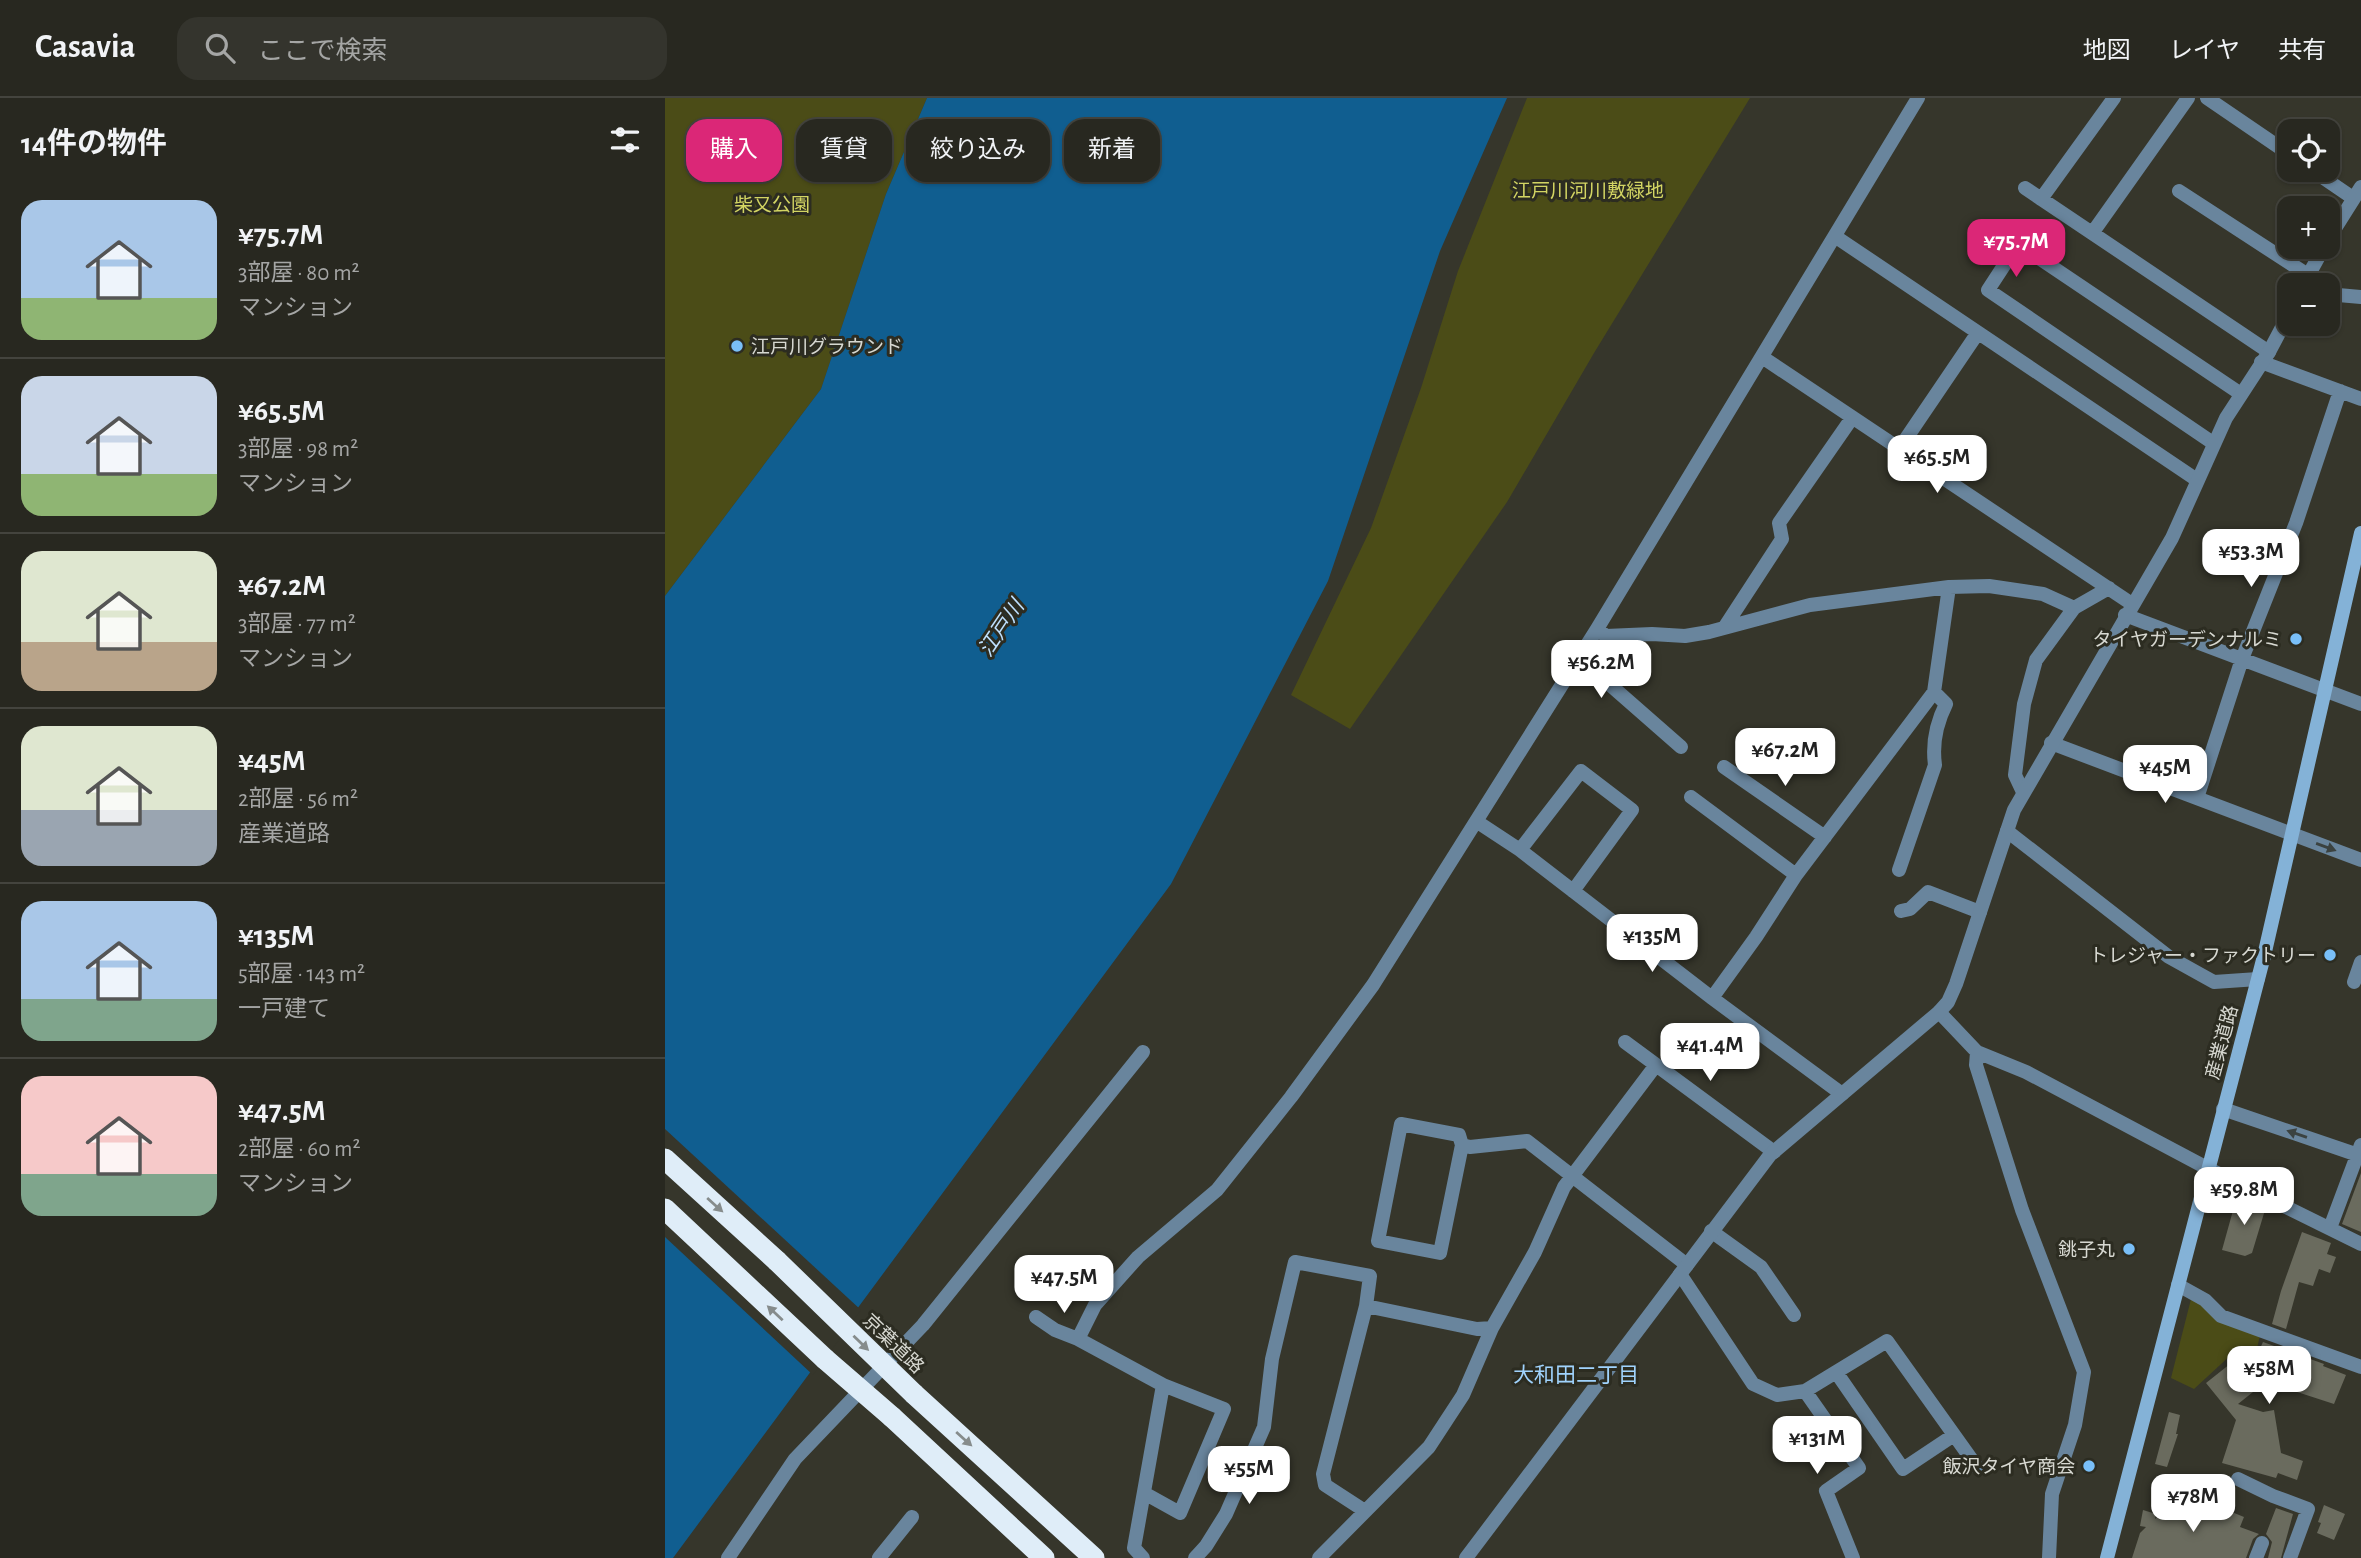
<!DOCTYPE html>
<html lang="ja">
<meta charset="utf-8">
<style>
body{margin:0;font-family:"Alegreya Sans","Noto Sans JP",sans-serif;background:#34342d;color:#f1f3f6;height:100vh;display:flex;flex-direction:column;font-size:26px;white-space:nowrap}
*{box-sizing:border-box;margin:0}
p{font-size:23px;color:#a5a6a5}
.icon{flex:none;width:38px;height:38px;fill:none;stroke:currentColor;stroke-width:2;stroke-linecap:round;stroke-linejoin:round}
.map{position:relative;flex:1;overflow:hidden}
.side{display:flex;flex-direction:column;background:#282820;width:665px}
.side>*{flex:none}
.hud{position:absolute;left:21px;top:21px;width:665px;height:63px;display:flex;gap:14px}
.fabs{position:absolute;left:1612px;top:21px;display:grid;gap:14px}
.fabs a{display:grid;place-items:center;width:63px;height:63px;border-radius:14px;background:#282820;box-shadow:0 2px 5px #0004,0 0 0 2px #44443e;font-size:35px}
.price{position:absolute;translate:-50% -60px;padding:0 16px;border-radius:14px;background:#fff;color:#222;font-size:23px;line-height:46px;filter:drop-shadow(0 2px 4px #0008)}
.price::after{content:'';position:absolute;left:50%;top:42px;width:21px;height:16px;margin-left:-10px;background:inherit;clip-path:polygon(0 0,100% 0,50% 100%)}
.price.active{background:#db2777;color:#fff}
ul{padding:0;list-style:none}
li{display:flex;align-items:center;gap:21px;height:175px;padding:0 21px}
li+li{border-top:2px solid #44443e}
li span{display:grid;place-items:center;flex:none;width:196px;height:140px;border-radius:21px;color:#555}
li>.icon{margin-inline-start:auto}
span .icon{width:84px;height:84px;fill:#fffc;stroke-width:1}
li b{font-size:30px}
h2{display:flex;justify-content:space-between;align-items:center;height:84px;padding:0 21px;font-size:30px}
.pill{padding:0 24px;border-radius:21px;background:#282820;box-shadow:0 2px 5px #0004,0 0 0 2px #44443e;font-size:24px;line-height:63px}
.pill.active{background:#db2777;color:#fff}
header{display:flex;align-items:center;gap:42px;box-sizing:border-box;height:98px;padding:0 35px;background:#282820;border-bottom:2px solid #44443e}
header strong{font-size:33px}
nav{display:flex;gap:38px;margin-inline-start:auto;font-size:24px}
.search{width:490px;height:63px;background:#34342d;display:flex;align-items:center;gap:18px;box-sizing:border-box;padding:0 24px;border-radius:21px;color:#a5a6a5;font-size:26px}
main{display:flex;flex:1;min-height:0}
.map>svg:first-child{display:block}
</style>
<header>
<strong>Casavia</strong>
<div class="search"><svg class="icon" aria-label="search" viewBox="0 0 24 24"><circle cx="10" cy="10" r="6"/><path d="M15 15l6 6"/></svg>ここで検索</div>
<nav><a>地図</a><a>レイヤ</a><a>共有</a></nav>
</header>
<main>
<section class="side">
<h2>14件の物件<svg class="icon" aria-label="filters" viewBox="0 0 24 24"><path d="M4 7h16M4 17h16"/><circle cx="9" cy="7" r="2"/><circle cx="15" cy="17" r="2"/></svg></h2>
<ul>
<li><span style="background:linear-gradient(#a9c7e8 70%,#8fb573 0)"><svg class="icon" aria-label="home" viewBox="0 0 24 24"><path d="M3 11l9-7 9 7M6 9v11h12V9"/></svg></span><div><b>¥75.7M</b><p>3部屋 · 80 m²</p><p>マンション</p></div></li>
<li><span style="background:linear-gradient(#c9d6e8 70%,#8fb573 0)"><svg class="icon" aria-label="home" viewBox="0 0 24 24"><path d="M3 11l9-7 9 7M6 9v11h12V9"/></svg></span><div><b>¥65.5M</b><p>3部屋 · 98 m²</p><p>マンション</p></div></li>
<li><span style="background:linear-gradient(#dfe7d0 65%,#b9a48a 0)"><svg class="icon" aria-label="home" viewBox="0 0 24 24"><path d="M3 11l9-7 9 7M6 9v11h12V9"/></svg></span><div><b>¥67.2M</b><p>3部屋 · 77 m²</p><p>マンション</p></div></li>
<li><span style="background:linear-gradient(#dfe7d0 60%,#9aa5b1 0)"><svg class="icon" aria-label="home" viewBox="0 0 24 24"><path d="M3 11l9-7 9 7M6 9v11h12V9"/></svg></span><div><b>¥45M</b><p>2部屋 · 56 m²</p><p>産業道路</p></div></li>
<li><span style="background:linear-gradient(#a9c7e8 70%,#7fa58c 0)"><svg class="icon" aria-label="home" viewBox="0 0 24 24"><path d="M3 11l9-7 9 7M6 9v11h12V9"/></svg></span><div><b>¥135M</b><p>5部屋 · 143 m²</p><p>一戸建て</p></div></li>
<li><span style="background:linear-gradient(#f6c9c9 70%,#7fa58c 0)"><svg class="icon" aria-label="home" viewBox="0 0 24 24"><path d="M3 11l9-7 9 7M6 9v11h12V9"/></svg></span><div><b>¥47.5M</b><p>2部屋 · 60 m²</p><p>マンション</p></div></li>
</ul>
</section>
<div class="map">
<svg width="1696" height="1460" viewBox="0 0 1696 1460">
<rect width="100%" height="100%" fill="#36362b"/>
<path fill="#4b4c17" d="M0 0H262L221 96 156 291 0 498Z
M862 0H1085L929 255 842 404 685 631 626 597 706 430 756 290 793 173Z
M1526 1201 1595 1237 1590 1260 1608 1282 1609 1288 1602 1294 1568 1255 1529 1291 1506 1280Z"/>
<path fill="#105e90" d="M262 0H842L775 153 663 483 506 786 8 1460H0V498L156 291 221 96Z"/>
<path fill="#36362b" d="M0 1031 196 1212 148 1277 0 1139Z"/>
<path fill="#6a6b5e" d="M1696 1075V1134L1677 1126Z
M1572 1098 1598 1108 1600 1112 1587 1155 1580 1158 1557 1152Z
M1637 1134 1666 1145 1662 1156 1671 1159 1665 1175 1654 1171 1648 1188 1634 1184 1621 1231 1607 1226 1616 1193Z
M1598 1244 1659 1266 1658 1268 1681 1277 1669 1306 1626 1292V1294L1598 1286 1573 1306 1598 1314 1609 1312 1616 1355 1638 1363 1632 1382 1613 1375 1611 1380 1557 1365 1571 1322 1541 1285 1570 1262 1582 1278Z
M1504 1314 1515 1317 1511 1336H1513L1502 1369 1490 1366Z
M1512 1400 1533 1422 1540 1403 1579 1419 1575 1429 1594 1436 1588 1441 1581 1460H1467L1475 1435 1481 1429 1475 1428 1478 1412 1491 1416 1490 1421Z
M1659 1407 1680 1416 1669 1442 1652 1435 1656 1425 1653 1424Z
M1611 1410 1628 1416 1616 1460H1603L1607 1444 1601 1436Z"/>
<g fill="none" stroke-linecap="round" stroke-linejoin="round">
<path stroke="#69859d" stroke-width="14" d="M1542 0 1624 56
M1647 72 1688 100
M1360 90 1604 254
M1514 93 1643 177
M1376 101 1449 0
M1428 134 1523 0
M1171 139 1532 382
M1662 196 1696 199
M1097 259 1467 506
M1596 264 1696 301
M1548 345 1323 192 1353 146 1576 296
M1234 351 1312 236
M1460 517 1696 606
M1059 530 1117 441 1114 425 1187 320
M932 531 941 538 987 536 1020 538 1044 534 1145 507 1284 489 1324 488 1378 496 1409 510
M948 538 927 571 1016 649
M1386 645 1696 762
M1059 669 1160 739
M1358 694 1350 677 1359 606 1371 562 1409 510 1444 490
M1026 699 1131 777
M1532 700 1577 561 1631 425 1675 293
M817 727 855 752 1047 900 1177 996
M1342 733 1504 859 1549 884 1593 881
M855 752 916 673 967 712 908 793
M1234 772 1270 667C1267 645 1271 626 1281 606L1269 594
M1236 813 1245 811 1263 794 1315 814
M1689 884 1696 864
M1047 900 1091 839 1131 777 1269 594 1284 489
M1274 914 1312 954 1361 974 1542 1070 1696 1146
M960 944 1109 1054
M1312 954 1311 967 1357 1112 1419 1274 1410 1327 1387 1396 1384 1460
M1558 1011 1696 1058
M797 1047 775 1155 713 1143 736 1026 794 1037 797 1047 805 1049 862 1043 1022 1167
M1665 1130 1696 1047
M1046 1133 1096 1169 1129 1217
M1015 1176 1088 1286 1112 1297 1140 1293 1222 1243 1312 1369
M1513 1187 1540 1202 1556 1218 1696 1269
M371 1219 390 1232 413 1241
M1171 1274 1238 1371 1289 1337
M1140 1293 1194 1370 1161 1393 1188 1460
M1573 1381 1608 1398 1643 1411 1625 1460
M479 1395 515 1415 559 1311 498 1287
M700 1413 660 1387 658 1376 701 1208 812 1231 827 1230 870 1154 899 1089 991 967
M63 1460 130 1361 258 1227 478 954
M214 1460 247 1419
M478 1460 469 1450 498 1287 413 1241 430 1207 473 1159 552 1092 626 999 708 887 932 531 1253 0
M530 1460 541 1448 561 1416 599 1329 607 1261 630 1164 705 1178 701 1208
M654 1460 764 1349 798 1297 827 1230
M1591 1460 1597 1445"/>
<path stroke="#69859d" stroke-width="14" d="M1662 143 1696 89
M1638 187 1659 149
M801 1460 1105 1057 1274 914 1283 904 1291 886 1349 712 1507 440 1561 320 1604 254 1624 216"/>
<path stroke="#84b2d7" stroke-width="14" d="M1442 1460 1599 858 1696 435"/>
<path stroke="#dfedf8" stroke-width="21" d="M0 1061 112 1163
M0 1111 160 1261
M249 1296 429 1460
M227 1319 379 1460"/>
<path stroke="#dfedf8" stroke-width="21" d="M112 1163 249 1296
M160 1261 227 1319"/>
</g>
<defs><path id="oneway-solid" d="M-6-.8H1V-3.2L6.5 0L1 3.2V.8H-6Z" transform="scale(1.75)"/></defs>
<g fill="#3b4240">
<use href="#oneway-solid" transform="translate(1661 749) rotate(20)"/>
<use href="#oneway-solid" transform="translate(1632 1036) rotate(-161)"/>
</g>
<g fill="#868c8c">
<use href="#oneway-solid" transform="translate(50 1107) rotate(42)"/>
<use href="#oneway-solid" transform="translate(110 1215) rotate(-137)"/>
<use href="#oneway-solid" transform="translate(196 1245) rotate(44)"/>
<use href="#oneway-solid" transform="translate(299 1341) rotate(42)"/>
</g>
<g fill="#79bff8" stroke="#2c2c21" stroke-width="2.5">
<circle cx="72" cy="248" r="7"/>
<circle cx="1631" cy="541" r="7"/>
<circle cx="1665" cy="857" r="7"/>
<circle cx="1464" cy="1151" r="7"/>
<circle cx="1424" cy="1368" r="7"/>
</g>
<g text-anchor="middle" stroke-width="6" stroke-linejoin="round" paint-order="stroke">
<g font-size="19" fill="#d3d563" stroke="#2c2c21">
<text x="923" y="99">江戸川河川敷緑地</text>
<text x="107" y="113">柴又公園</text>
</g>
<g font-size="19" fill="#d7d8d1" stroke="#2c2c21" text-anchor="end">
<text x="86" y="255" text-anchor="start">江戸川グラウンド</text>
<text x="1617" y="548">タイヤガーデンナルミ</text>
<text x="1651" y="864">トレジャー・ファクトリー</text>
<text x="1450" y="1158">銚子丸</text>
<text x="1410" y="1375">飯沢タイヤ商会</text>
</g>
<g font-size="19" fill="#d7d8d1" stroke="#2c2c21">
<text transform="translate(1556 944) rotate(-75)" y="7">産業道路</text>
<text transform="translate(229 1245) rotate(44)" y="7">京葉道路</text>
</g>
<g font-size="21" font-style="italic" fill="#bee0fe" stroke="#2c2c21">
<text transform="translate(336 530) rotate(-56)" y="7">江戸川</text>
</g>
<g font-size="21" fill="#a0d3fd" stroke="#2c2c21">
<text x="911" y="1284">大和田二丁目</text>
</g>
</g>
</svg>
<div class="fabs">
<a><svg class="icon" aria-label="locate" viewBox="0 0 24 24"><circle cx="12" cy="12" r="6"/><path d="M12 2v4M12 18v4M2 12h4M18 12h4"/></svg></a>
<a>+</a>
<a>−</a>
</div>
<b class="price active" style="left:1351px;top:181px">¥75.7M</b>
<b class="price" style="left:1272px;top:397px">¥65.5M</b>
<b class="price" style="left:1586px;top:491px">¥53.3M</b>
<b class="price" style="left:936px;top:602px">¥56.2M</b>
<b class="price" style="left:1120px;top:690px">¥67.2M</b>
<b class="price" style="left:1500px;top:707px">¥45M</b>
<b class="price" style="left:987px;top:876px">¥135M</b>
<b class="price" style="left:1045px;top:985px">¥41.4M</b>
<b class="price" style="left:1579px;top:1129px">¥59.8M</b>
<b class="price" style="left:399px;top:1217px">¥47.5M</b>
<b class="price" style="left:1604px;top:1308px">¥58M</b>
<b class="price" style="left:1152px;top:1378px">¥131M</b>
<b class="price" style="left:584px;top:1408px">¥55M</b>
<b class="price" style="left:1528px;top:1436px">¥78M</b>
<div class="hud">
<a class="pill active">購入</a>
<a class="pill">賃貸</a>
<a class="pill">絞り込み</a>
<a class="pill">新着</a>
</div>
</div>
</main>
